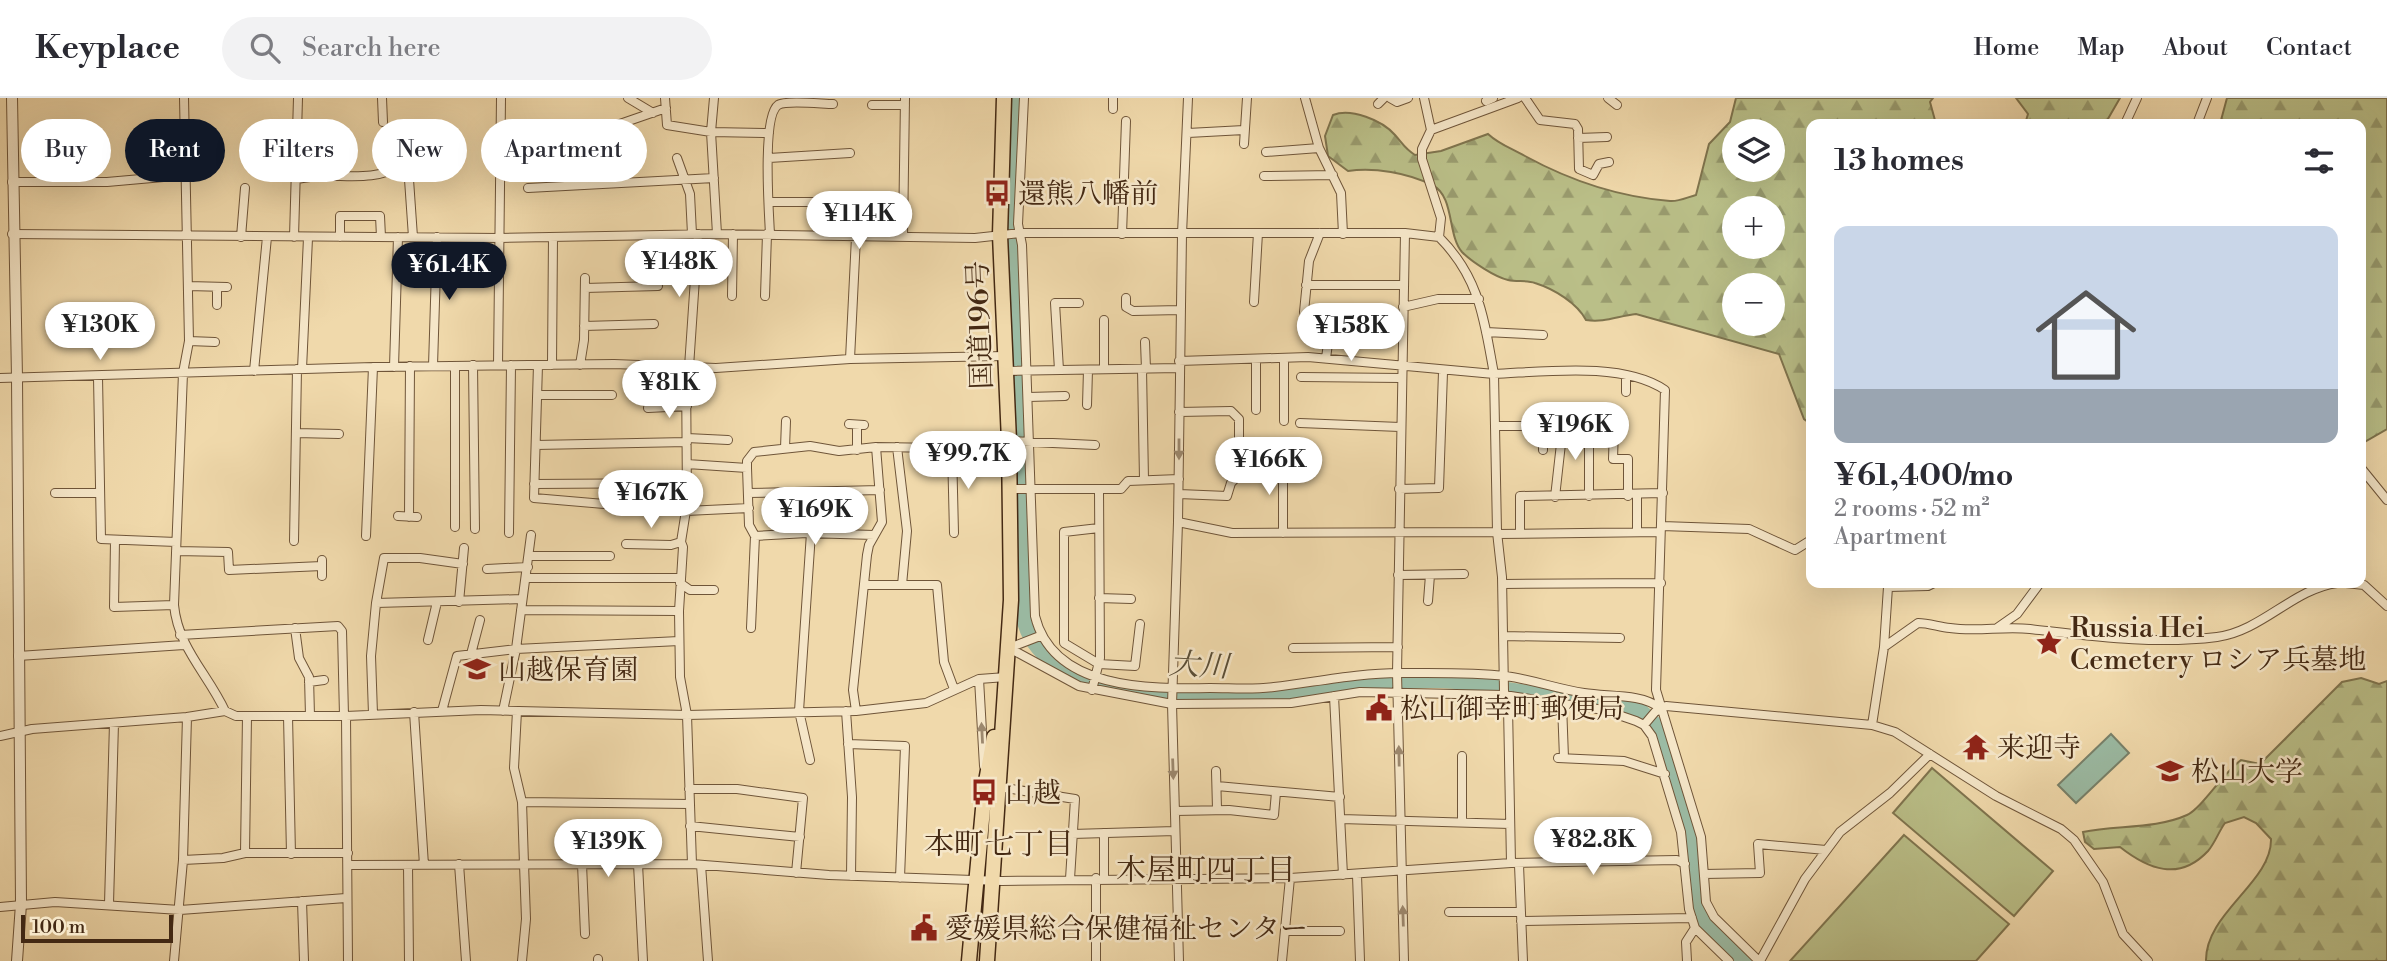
<!DOCTYPE html>
<meta charset="utf-8">
<style>
body{margin:0;font-family:"Libre Bodoni","Noto Serif JP",serif;background:#f2f2f3;color:#2b2b33;height:100vh;display:flex;flex-direction:column;font-size:26px;white-space:nowrap}
*{box-sizing:border-box;margin:0}
p{font-size:23px;color:#7c7c81}
.icon{flex:none;width:38px;height:38px;fill:none;stroke:currentColor;stroke-width:2;stroke-linecap:round;stroke-linejoin:round}
.map{position:relative;flex:1;overflow:hidden}
.details{position:absolute;left:1806px;top:21px;width:560px;height:469px;display:flex;flex-direction:column;background:#fff;border-radius:14px;box-shadow:0 7px 28px #0002}
.details>*{flex:none}
.hud{position:absolute;left:21px;top:21px;width:665px;height:63px;display:flex;gap:14px}
.buttons{position:absolute;left:1722px;top:21px;display:grid;gap:14px}
.buttons a{display:grid;place-items:center;width:63px;height:63px;border-radius:50%;background:#fff;box-shadow:0 7px 28px #0002;font-size:35px}
.scale{position:absolute;left:21px;bottom:18px;width:152px;box-sizing:border-box;padding-left:7px;border:4px solid #442913;border-top:0;font-size:19px;line-height:24px;white-space:nowrap;color:#442913;-webkit-text-stroke:5px #f5e6c8;paint-order:stroke}
.price{position:absolute;translate:-50% -60px;padding:0 16px;border-radius:24px;background:#fff;color:#222;font-size:23px;line-height:46px;filter:drop-shadow(0 2px 4px #0008)}
.price::after{content:'';position:absolute;left:50%;top:42px;width:21px;height:16px;margin-left:-10px;background:inherit;clip-path:polygon(0 0,100% 0,50% 100%)}
.price.on{background:#111827;color:#fff}
ul{padding:0;list-style:none}
li{display:grid;align-content:center;gap:14px;height:371px;padding:0 28px}
li+li{border-top:2px solid #e1e1e2}
li span{display:grid;place-items:center;height:217px;border-radius:14px;color:#555}
li>.icon{margin-inline-start:auto}
span .icon{width:126px;height:126px;fill:#fffc;stroke-width:1}
li b{font-size:30px}
h2{display:flex;justify-content:space-between;align-items:center;height:84px;padding:0 28px;font-size:30px}
.tag{padding:0 24px;border-radius:32px;background:#fff;box-shadow:0 7px 28px #0002;font-size:24px;line-height:63px}
.tag.on{background:#111827;color:#fff}
header{display:flex;align-items:center;gap:42px;box-sizing:border-box;height:98px;padding:0 35px;background:#fff;border-bottom:2px solid #e1e1e2}
header strong{font-size:33px}
nav{display:flex;gap:38px;margin-inline-start:auto;font-size:24px}
.search{width:490px;height:63px;background:#f2f2f3;display:flex;align-items:center;gap:18px;box-sizing:border-box;padding:0 24px;border-radius:38px;color:#7c7c81;font-size:26px}
.map>svg:first-child{display:block}
</style>
<header>
<strong>Keyplace</strong>
<div class="search"><svg class="icon" aria-label="search" viewBox="0 0 24 24"><circle cx="10" cy="10" r="6"/><path d="M15 15l6 6"/></svg>Search here</div>
<nav><a>Home</a><a>Map</a><a>About</a><a>Contact</a></nav>
</header>
<div class="map">
<svg width="2387" height="863" viewBox="0 0 2387 863">
<defs>
<pattern id="forest-firs" width="22" height="20" patternUnits="userSpaceOnUse" patternTransform="scale(1.75)"><rect width="22" height="20" fill="#babf88"/><path d="M5 1l3.5 6h-7zM16 11l3.5 6h-7z" fill="#999b6e"/></pattern>
</defs>
<rect width="100%" height="100%" fill="#f0d9ab"/>
<filter id="stains"><feTurbulence type="fractalNoise" baseFrequency=".00286" numOctaves="4"/><feColorMatrix values="0 0 0 0 .2 0 0 0 0 .09 0 0 0 0 .02 0 0 0 .5 -.17"/></filter>
<radialGradient id="worn" r=".72"><stop offset=".6" stop-color="#630" stop-opacity="0"/><stop offset="1" stop-color="#630" stop-opacity=".3"/></radialGradient>
<path fill="url(#forest-firs)" stroke="#7f744e" stroke-width="2" fill-rule="evenodd" d="M1736 0H1933L1930 4 1936 26H1811V326L1804 321 1779 256 1636 216C1618 218 1604 225 1586 222 1577 205 1554 191 1535 185 1527 182 1517 184 1508 182 1495 179 1472 164 1462 154 1447 137 1455 98 1432 87 1408 75 1374 69 1348 73L1328 58 1325 38 1333 17C1351 10 1382 22 1395 37 1403 46 1405 51 1415 57L1441 53 1488 36C1500 47 1511 50 1525 58 1569 82 1619 99 1670 103 1678 104 1688 99 1696 97L1709 46 1730 24ZM1734 33H1773V72H1734ZM1734 110H1773V149H1734ZM1734 187H1773V226H1734Z
M2016 0H2120L2105 26H2025L2028 16Z
M2227 0H2387V331L2361 346V26H2220Z
M2361 580 2379 586 2387 583V863H2206C2205 815 2272 784 2271 741L2256 725 2244 719 2225 725C2219 733 2215 745 2208 753 2179 784 2148 771 2120 749L2094 751 2085 744 2083 734C2116 727 2156 731 2187 717 2202 710 2223 675 2241 662L2260 666 2342 584Z"/>
<path fill="#babf88" stroke="#7f744e" stroke-width="2" d="M1932 670 2053 773 2014 818 1893 715Z
M1904 737 2009 826 1976 863H1790Z"/>
<path fill="#9bbba4" stroke="#78816a" stroke-width="2" d="M2111 636 2129 655 2076 705 2058 687Z"/>
<g fill="none" stroke-linecap="round" stroke-linejoin="round">
<path stroke="#9bbba4" stroke-width="18" d="M1017 0 1011 126 1024 512C1032 603 1204 603 1271 597 1333 592 1394 577 1456 582 1475 584 1494 591 1513 594 1555 600 1598 605 1639 613L1655 628 1690 739 1696 809 1707 826 1743 863"/>
<g stroke="#6f5539" stroke-width="10">
<path id="minor" d="M184 0 189 243 183 275 174 507C178 550 208 576 225 613
M382 0 383 24
M628 0 653 15
M665 0 667 27 711 34 769 35
M714 0 711 34 717 136
M1024 0 1018 126 1022 147 1035 518C1053 592 1149 591 1210 590 1231 590 1253 592 1274 589 1316 584 1358 575 1400 575 1435 575 1472 574 1506 578 1533 582 1558 591 1584 595 1608 599 1641 595 1660 610
M1305 0 1319 50 1341 95 1343 136
M1390 0 1397 4 1408 0
M1424 0 1431 32 1422 51V61L1441 120 1439 139
M1525 0 1540 22 1575 26 1578 31 1579 71 1593 77 1599 66 1609 64
M1608 0 1617 7
M1486 3 1493 0
M1378 6 1384 0
M872 7H905
M1113 11V0
M2125 26 2137 0
M2197 26 2207 0
M298 27H322
M1431 32 1518 0
M1188 35 1244 32
M1578 40 1607 39
M530 43 605 35 614 28 666 10
M1244 46 1247 0
M1266 54 1319 50
M677 60 690 96 692 136
M769 60 850 55
M408 67 413 139
M1264 78 1333 77
M298 81C330 72 371 87 398 68
M12 84H107L186 77
M528 90 714 80
M769 104H824
M1320 135 1309 163 1304 214 1327 213 1332 217 1326 260
M12 136 500 140 717 136 975 140 1020 135H1405L1439 139C1480 180 1484 222 1494 276 1542 274 1623 263 1665 292L1656 592 1701 739 1706 804 1714 819 1759 863
M770 136C769 116 762 18 778 7 786 2 823 6 833 6
M1122 136 1126 23
M903 138 905 0
M241 139 245 90
M294 139 298 0
M340 139V118H380L381 139
M1306 187H1404
M188 188 227 189
M585 190 658 188
M732 198 733 136
M765 198 767 136
M1126 200V209L1133 213 1180 212
M1254 204 1258 135
M217 207V189
M1403 209 1438 201H1479
M1104 222V271
M584 228 654 226
M1486 234 1543 237
M189 243 215 244
M1145 244 1146 271
M850 261 856 139
M1179 263 1308 259 1494 276 1497 434 1502 479 1504 593 1508 609 1511 765
M473 267 475 431
M498 267 501 0
M538 267 534 400 686 413 749 410
M552 267 553 139
M580 267 584 242 585 180
M433 268 437 139
M455 268V429
M686 268 687 406 681 444 683 449 679 513 680 579 687 617 692 766
M394 269 398 139
M689 269 698 136
M302 271 308 140
M1142 271 1144 382
M1059 272 1055 205H1079
M254 273 267 139
M1006 273 1179 270
M98 279 101 441 176 444
M1301 279 1401 280
M0 280 373 269 614 266 716 270 850 261 1005 258
M1626 294V278
M537 297H612
M1028 299 1065 298
M1087 307 1088 272
M648 310 687 308
M1256 312V262
M1284 323V260
M1300 325 1400 329
M849 326 864 327
M1495 328H1540L1543 334V352
M1589 329V398
M296 335 339 336
M687 340 728 342
M1009 343 1095 347
M536 347 687 344
M897 349 907 433 902 487
M785 350 786 323
M952 351 954 435
M857 352V327
M1283 362V435
M687 366 747 370
M2361 370 2387 402
M534 386 686 385
M1010 391H1121L1128 383 1179 381
M1399 391 1439 390 1443 274
M55 395H100
M748 395 880 392
M1179 396 1227 398 1231 385 1238 378 1239 371V321L1231 313 1179 314
M1637 396V434
M1555 399 1563 328 1614 330 1613 361H1628V398
M398 418 417 419
M409 419 410 268
M1178 424 1232 435 1497 434
M1662 428 1749 431 1795 452 1811 442
M1099 430 1064 434V545L1099 566 1135 568 1140 526
M509 435 511 267
M1497 436 1660 434
M1520 436V398L1663 395
M366 438 373 269
M755 438 807 435 874 437
M115 442 114 509 174 507
M294 443 297 271
M626 446 671 447 681 444
M176 453 228 454 229 472 322 468
M530 458H610
M322 462V478
M487 471 528 469
M1398 477 1464 476
M526 480H681
M680 485 690 492H714
M2346 485 2364 487 2387 508
M1503 486 1661 485
M864 487H937L944 564 954 591
M1099 500 1131 501
M1428 503 1430 477
M459 504 464 450
M376 505 384 460H420L463 466
M521 512 679 513
M295 530 299 560 309 579 310 618
M751 530 755 438 749 427 747 370V363L754 354 810 348 839 353 876 349 1009 351
M1997 530 2017 516 2040 485
M180 537 338 528 342 533 344 618
M1503 538 1620 540
M428 542 437 504
M1884 549 1888 489 1928 488 1934 485
M1009 550 1079 588 1172 606 1291 605 1360 594 1504 597 1604 612 1636 623 1644 627 1652 638 1681 734 1689 811 1695 830 1686 844 1687 863
M1009 550 1040 538
M1293 550 1398 549
M471 556 480 522
M18 558 184 547
M979 581 984 668
M309 584 324 582
M1092 592 1100 560 1099 391
M1334 598 1343 777
M1562 606 1564 660
M442 613 457 558 516 551 679 543
M503 613 516 551 531 437
M517 613 514 670 522 704 524 766 526 821 522 863
M846 613 852 699 851 778
M856 613 853 592 867 457 869 447 882 424 876 349
M414 614 424 767
M373 616 371 558 376 505 522 501
M288 618 291 756
M346 618 348 863
M1644 627 1655 614 1666 608 1872 627 1895 634 1996 698 2061 731 2074 742 2103 784 2123 836 2148 863
M1872 627 1884 549 1918 525C1929 525 1939 529 1950 530 1976 534 2004 528 2030 531 2092 538 2154 547 2217 539 2262 533 2293 491 2337 485
M0 638 32 631 187 619
M848 646 905 648 900 780
M1462 658V724
M1558 660 1624 663 1665 676
M810 662 799 613 811 435
M1216 673 1217 711
M1217 688 1340 699
M999 689 1075 701 1070 781
M689 691H737L803 700 796 775
M522 704 690 706
M1175 713 1229 712 1274 717 1276 694
M1341 721 1510 726
M690 728 800 739
M1104 735V780
M1072 736 1175 733
M245 755 247 618
M183 762 223 760 245 755H348
M459 766 466 863
M582 766 585 836
M638 766 643 863
M349 767 692 766 829 777 1002 783 1290 780 1511 765 1677 762 1685 766
M408 767 409 863
M701 767 708 863
M1519 767 1523 863
M1704 776 1760 775 1758 746 1826 752
M1357 777 1360 863
M1096 780V863
M302 803 304 863
M109 806 114 625
M0 809 55 804 180 812 346 800
M1449 814H1521
M1521 823 1692 820
M1695 830 1729 863
M1286 833H1340
M598 861V863
M174 863 183 762 187 619 225 613 236 618H346L481 612 687 617 856 613 926 605 979 581 1006 579
M1179 863 1172 606 1178 424 1182 136 1188 0
M1282 863 1290 780
M1404 863 1397 575 1405 135
M1760 863 1805 781 1840 734 1890 695 1930 656"/>
</g>
<g stroke="#6f5539" stroke-width="12">
<path id="tertiary" d="M12 0 17 280 21 806 17 863"/>
</g>
<g stroke="#442913" stroke-width="17">
<path id="trunk" d="M969 863 985 689 994 639
M987 863 1011 502 1009 343 1000 137 1004 0"/>
</g>
<use href="#minor" stroke="#f5e6c8" stroke-width="8"/>
<use href="#tertiary" stroke="#f5e6c8" stroke-width="10"/>
<use href="#trunk" stroke="#f0d9ab" stroke-width="14"/>
</g>
<defs><path id="oneway-solid" d="M-6-.8H1V-3.2L6.5 0L1 3.2V.8H-6Z" transform="scale(1.75)"/></defs>
<g fill="#9c886e">
<use href="#oneway-solid" transform="translate(1179 351) rotate(90)"/>
<use href="#oneway-solid" transform="translate(982 635) rotate(-93)"/>
<use href="#oneway-solid" transform="translate(1399 658) rotate(-91)"/>
<use href="#oneway-solid" transform="translate(1173 671) rotate(88)"/>
<use href="#oneway-solid" transform="translate(1403 818) rotate(-92)"/>
</g>
<defs>
<g id="bus-bare" transform="scale(2.1)"><path d="M-5-6H5V4H4V6H2V4H-2V6H-4V4H-5ZM-3.5-4V0h7V-4ZM-3.5 1.2v1.5H-2V1.2ZM2 1.2v1.5H3.5V1.2Z" fill="#8f2418" stroke="#f5e6c8" stroke-width="2.5" paint-order="stroke"/></g>
<g id="sight-bare" transform="scale(2.1)"><path d="M0-6L1.8-2.2L6-1.7L2.9 1.2L3.7 5.4L0 3.3L-3.7 5.4L-2.9 1.2L-6-1.7L-1.8-2.2Z" fill="#8f2418" stroke="#f5e6c8" stroke-width="2.5" paint-order="stroke"/></g>
<g id="school-bare" transform="scale(2.1)"><path d="M0-5L7-2L0 1L-7-2ZM-4 1L0 2.5L4 1V4Q0 6-4 4Z" fill="#8f2418" stroke="#f5e6c8" stroke-width="2.5" paint-order="stroke"/></g>
<g id="civic-bare" transform="scale(2.1)"><path d="M-.6-6.5H3V-4.5H.6V-3L4-1V1h2V6H-6V1h2V-1L-.6-3ZM-1.2 2.5V6h2.4V2.5Z" fill="#8f2418" stroke="#f5e6c8" stroke-width="2.5" paint-order="stroke"/></g>
<g id="temple-bare" transform="scale(2.1)"><path d="M0-6L5-2H3V0L6.5 2.5H4V6H1.5V3h-3V6H-4V2.5H-6.5L-3 0V-2H-5Z" fill="#8f2418" stroke="#f5e6c8" stroke-width="2.5" paint-order="stroke"/></g>
<g id="university-bare" transform="scale(2.1)"><path d="M0-5L7-2L0 1L-7-2ZM-4 1L0 2.5L4 1V4Q0 6-4 4Z" fill="#8f2418" stroke="#f5e6c8" stroke-width="2.5" paint-order="stroke"/></g>
</defs>
<g fill-rule="evenodd">
<use href="#bus-bare" x="997" y="95"/>
<use href="#sight-bare" x="2049" y="545"/>
<use href="#school-bare" x="477" y="571"/>
<use href="#civic-bare" x="1379" y="610"/>
<use href="#temple-bare" x="1976" y="649"/>
<use href="#university-bare" x="2170" y="673"/>
<use href="#bus-bare" x="984" y="694"/>
<use href="#civic-bare" x="924" y="830"/>
</g>
<g text-anchor="middle" stroke-width="5" stroke-linejoin="round" paint-order="stroke">
<g font-size="28" fill="#442913" stroke="#f5e6c8" text-anchor="start">
<text x="1018" y="105">還熊八幡前</text>
<text x="2070" y="539">Russia Hei<tspan x="2070" dy="32">Cemetery ロシア兵墓地</tspan></text>
<text x="498" y="581">山越保育園</text>
<text x="1400" y="620">松山御幸町郵便局</text>
<text x="1997" y="659">来迎寺</text>
<text x="2191" y="683">松山大学</text>
<text x="1005" y="704">山越</text>
<text x="945" y="840">愛媛県総合保健福祉センター</text>
</g>
<g font-size="28" fill="#442913" stroke="#f5e6c8">
<text transform="translate(979 227) rotate(-92)" y="10">国道196号</text>
</g>
<g font-size="30" font-style="italic" fill="#5a4e37" stroke="#f5e6c8">
<text transform="translate(1199 567) rotate(3)" y="10">大川</text>
</g>
<g font-size="30" fill="#442913" stroke="#f5e6c8">
<text x="999" y="756">本町七丁目</text>
<text x="1206" y="782">木屋町四丁目</text>
</g>
</g>
<rect width="100%" height="100%" filter="url(#stains)"/>
<rect width="100%" height="100%" fill="url(#worn)"/>
</svg>
<div class="buttons">
<a><svg class="icon" aria-label="layers" viewBox="0 0 24 24"><path d="M12 4l9 5-9 5-9-5zM3 14l9 5 9-5"/></svg></a>
<a>+</a>
<a>−</a>
</div>
<div class="scale">100 m</div>
<b class="price" style="left:859px;top:153px">¥114K</b>
<b class="price" style="left:679px;top:201px">¥148K</b>
<b class="price on" style="left:449px;top:204px">¥61.4K</b>
<b class="price" style="left:100px;top:264px">¥130K</b>
<b class="price" style="left:1351px;top:265px">¥158K</b>
<b class="price" style="left:669px;top:322px">¥81K</b>
<b class="price" style="left:1575px;top:364px">¥196K</b>
<b class="price" style="left:968px;top:393px">¥99.7K</b>
<b class="price" style="left:1269px;top:399px">¥166K</b>
<b class="price" style="left:651px;top:432px">¥167K</b>
<b class="price" style="left:815px;top:449px">¥169K</b>
<b class="price" style="left:1593px;top:779px">¥82.8K</b>
<b class="price" style="left:608px;top:781px">¥139K</b>
<div class="hud">
<a class="tag">Buy</a>
<a class="tag on">Rent</a>
<a class="tag">Filters</a>
<a class="tag">New</a>
<a class="tag">Apartment</a>
</div>
<section class="details">
<h2>13 homes<svg class="icon" aria-label="filters" viewBox="0 0 24 24"><path d="M4 7h16M4 17h16"/><circle cx="9" cy="7" r="2"/><circle cx="15" cy="17" r="2"/></svg></h2>
<ul>
<li><span style="background:linear-gradient(#c9d6e8 75%,#9aa5b1 0)"><svg class="icon" aria-label="home" viewBox="0 0 24 24"><path d="M3 11l9-7 9 7M6 9v11h12V9"/></svg></span><div><b>¥61,400/mo</b><p>2 rooms · 52 m²</p><p>Apartment</p></div></li>
</ul>
</section>
</div>
